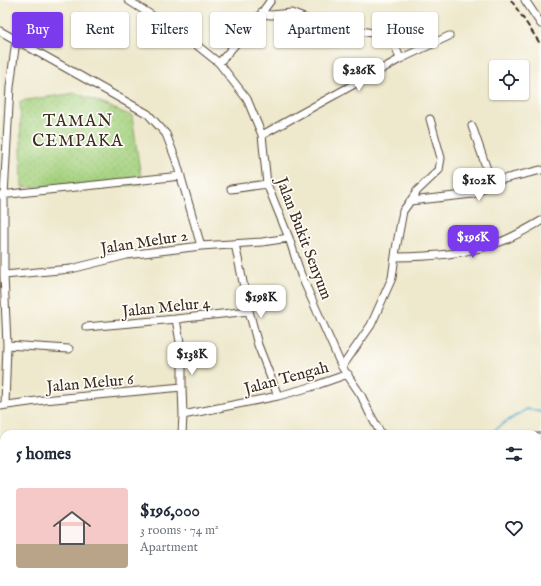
<!DOCTYPE html>
<meta charset="utf-8">
<style>
body{margin:0;font-family:"IM FELL English",serif;background:#f2f2f3;color:#1f2937;height:100vh;display:flex;flex-direction:column;font-size:15px;white-space:nowrap}
*{box-sizing:border-box;margin:0}
p{font-size:13px;color:#747a83}
.icon{flex:none;width:22px;height:22px;fill:none;stroke:currentColor;stroke-width:2;stroke-linecap:round;stroke-linejoin:round}
.map{position:relative;flex:1;overflow:hidden}
.panel{position:absolute;left:0px;top:430px;width:541px;height:156px;display:flex;flex-direction:column;background:#fff;border-radius:12px 12px 0 0;box-shadow:0 1px 3px #0004}
.panel>*{flex:none}
.banner{position:absolute;left:12px;top:12px;width:517px;height:36px;display:flex;gap:8px}
.tools{position:absolute;left:489px;top:60px;display:grid;gap:8px}
.tools a{display:grid;place-items:center;width:40px;height:40px;border-radius:4px;background:#fff;box-shadow:0 1px 3px #0004;font-size:20px}
.price{position:absolute;translate:-50% -34px;padding:0 9px;border-radius:8px;background:#fff;color:#222;font-size:13px;line-height:26px;filter:drop-shadow(0 1px 2px #0008)}
.price::after{content:'';position:absolute;left:50%;top:24px;width:12px;height:9px;margin-left:-6px;background:inherit;clip-path:polygon(0 0,100% 0,50% 100%)}
.price.selected{background:#7c3aed;color:#fff}
ul{padding:0;list-style:none}
li{display:flex;align-items:center;gap:12px;height:100px;padding:0 16px}
li+li{border-top:1px solid #e0e1e3}
li span{display:grid;place-items:center;flex:none;width:112px;height:80px;border-radius:4px;color:#555}
li>.icon{margin-inline-start:auto}
span .icon{width:48px;height:48px;fill:#fffc;stroke-width:1}
li b{font-size:17px}
h2{display:flex;justify-content:space-between;align-items:center;height:48px;padding:0 16px;font-size:17px}
.tag{padding:0 14px;border-radius:4px;background:#fff;box-shadow:0 1px 3px #0004;font-size:14px;line-height:36px}
.tag.selected{background:#7c3aed;color:#fff}
.map>svg:first-child{display:block}
</style>
<div class="map">
<svg width="541" height="586" viewBox="0 0 541 586">
<defs>
<pattern id="grass-dots" width="8" height="8" patternUnits="userSpaceOnUse"><rect width="8" height="8" fill="#a5d27f"/><path d="M2 2h.1M6 6h.1" fill="none" stroke="#8fb46d" stroke-width="1.8" stroke-linecap="round"/></pattern>
</defs>
<rect width="100%" height="100%" fill="#fdfcf7"/>
<filter id="ink" filterUnits="userSpaceOnUse"><feTurbulence type="fractalNoise" baseFrequency=".025" numOctaves="2"/><feDisplacementMap in="SourceGraphic" scale="8" xChannelSelector="R" yChannelSelector="G"/><feConvolveMatrix kernelMatrix="1 2 1 2 8 2 1 2 1" color-interpolation-filters="sRGB"/></filter>
<filter id="wash" filterUnits="userSpaceOnUse"><feTurbulence type="fractalNoise" baseFrequency=".012" numOctaves="4" result="noise"/><feDisplacementMap in="SourceGraphic" scale="16" xChannelSelector="R" yChannelSelector="G"/><feGaussianBlur stdDeviation="0.9" result="paint"/><feColorMatrix in="noise" values="0 0 0 0 0 0 0 0 0 0 0 0 0 0 0 0 0 1.4 0 .05"/><feComposite in="paint" operator="in"/></filter>
<g filter="url(#wash)">
<rect width="100%" height="100%" fill="#eee8cc"/>
<path fill="url(#grass-dots)" stroke="#707e4e" d="M76 93 132 116 142 185 22 187 20 101Z"/>
<g fill="none" stroke-linecap="round" stroke-linejoin="round">
<path stroke="#4ea8cc" stroke-width="2" d="M490 434 504 423 527 409 541 412"/>
</g>
</g>
<g filter="url(#ink)">
<g fill="none" stroke-linecap="round" stroke-linejoin="round">
<g stroke="#564638" stroke-width="9">
<path id="minor" d="M128 0 194 43 219 63 247 99 262 135 267 184 289 238 301 275 342 367 361 395 369 412 381 434
M525 0 541 24
M261 14 271 15 291 13 309 20 386 36 394 42 400 59
M0 31 148 114 166 134 176 160 201 246
M219 63 255 22 271 0
M472 126 492 184
M262 135 400 59 449 36
M231 189 267 184
M0 195 181 176
M410 201 473 194 495 181 541 170
M235 244 249 311 258 345 278 396
M395 257C430 257 467 254 500 242 514 237 529 228 541 221
M4 275 71 269 127 255 201 246 262 242 289 238
M176 319 182 354V387L183 415 182 434
M86 327 176 319 249 311
M7 345 69 349
M342 367 371 325 392 278 396 249 403 211 414 196 417 191 439 170 441 158 430 119
M5 405 7 345 4 275V195L10 87 16 40
M0 406 44 400 182 387
M183 415 278 396 311 387 348 374
M537 490H541
M537 517H541
M537 550H541
M537 578 541 585
M465 582 468 586"/>
</g>
<g stroke="#564638" stroke-width="11">
<path id="tertiary" d="M537 438H541
M449 582 451 586"/>
</g>
<g stroke="#564638" stroke-width="12">
<path id="secondary" d="M537 463H541
M537 474H541
M0 484 4 485"/>
</g>
<use href="#minor" stroke="#fff" stroke-width="7"/>
<use href="#tertiary" stroke="#fff" stroke-width="9"/>
<use href="#secondary" stroke="#fff" stroke-width="10"/>
<path stroke="#3b2a1e" stroke-width="2" stroke-dasharray="6 3" stroke-linecap="butt" d="M511 0 541 45"/>
</g>
</g>
<g text-anchor="middle" stroke-width="3.5" stroke-linejoin="round" paint-order="stroke">
<g font-size="16" fill="#3b2a1e" stroke="#fdfcf7">
<text transform="translate(305 238) rotate(69)" y="6">Jalan Bukit Senyum</text>
<text transform="translate(144 241) rotate(-9)" y="6">Jalan Melur 2</text>
<text transform="translate(166 306) rotate(-6)" y="6">Jalan Melur 4</text>
<text transform="translate(286 377) rotate(-15)" y="6">Jalan Tengah</text>
<text transform="translate(90 382) rotate(-5)" y="6">Jalan Melur 6</text>
</g>
<g font-size="17" letter-spacing="1" fill="#3b2a1e" stroke="#fdfcf7">
<text x="78" y="126">TAMAN<tspan x="78" dy="20">CEMPAKA</tspan></text>
</g>
</g>
</svg>
<div class="tools">
<a><svg class="icon" aria-label="locate" viewBox="0 0 24 24"><circle cx="12" cy="12" r="6"/><path d="M12 2v4M12 18v4M2 12h4M18 12h4"/></svg></a>
</div>
<b class="price" style="left:359px;top:92px">$286K</b>
<b class="price" style="left:479px;top:202px">$102K</b>
<b class="price selected" style="left:473px;top:259px">$196K</b>
<b class="price" style="left:261px;top:319px">$198K</b>
<b class="price" style="left:192px;top:376px">$138K</b>
<div class="banner">
<a class="tag selected">Buy</a>
<a class="tag">Rent</a>
<a class="tag">Filters</a>
<a class="tag">New</a>
<a class="tag">Apartment</a>
<a class="tag">House</a>
</div>
<section class="panel">
<h2>5 homes<svg class="icon" aria-label="filters" viewBox="0 0 24 24"><path d="M4 7h16M4 17h16"/><circle cx="9" cy="7" r="2"/><circle cx="15" cy="17" r="2"/></svg></h2>
<ul>
<li><span style="background:linear-gradient(#f6c9c9 70%,#b9a48a 0)"><svg class="icon" aria-label="home" viewBox="0 0 24 24"><path d="M3 11l9-7 9 7M6 9v11h12V9"/></svg></span><div><b>$196,000</b><p>3 rooms · 74 m²</p><p>Apartment</p></div><svg class="icon" aria-label="heart" viewBox="0 0 24 24"><path d="M12 20l-8-8c-3-5 5-10 8-4 3-6 11-1 8 4z"/></svg></li>
</ul>
</section>
</div>
